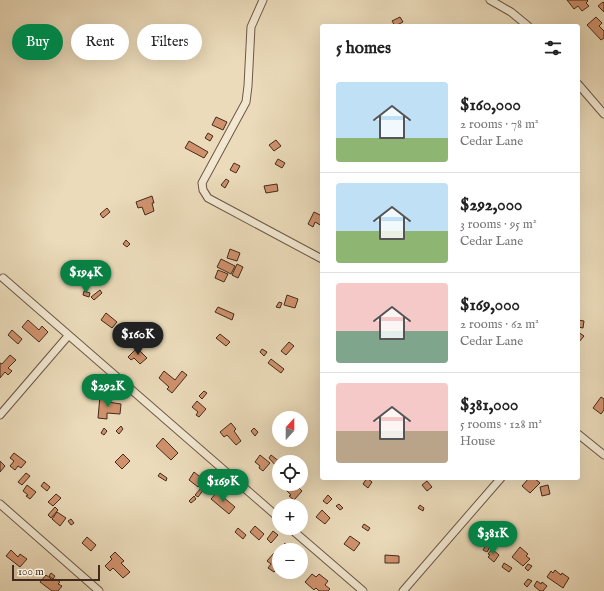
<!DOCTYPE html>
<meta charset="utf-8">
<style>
body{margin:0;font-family:"IM FELL English",serif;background:#f2f2f2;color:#222;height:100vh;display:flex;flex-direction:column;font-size:15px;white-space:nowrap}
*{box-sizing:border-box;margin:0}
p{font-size:13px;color:#767676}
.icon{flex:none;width:22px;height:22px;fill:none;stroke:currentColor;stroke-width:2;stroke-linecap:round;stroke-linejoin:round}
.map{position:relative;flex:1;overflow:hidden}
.drawer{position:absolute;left:320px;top:24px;width:260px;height:456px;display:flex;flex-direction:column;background:#fff;border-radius:4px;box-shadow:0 4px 16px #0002}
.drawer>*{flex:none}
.hud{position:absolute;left:12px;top:24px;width:248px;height:36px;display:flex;gap:8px}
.needle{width:26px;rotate:21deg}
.fabs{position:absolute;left:272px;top:411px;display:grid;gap:8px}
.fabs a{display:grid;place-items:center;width:36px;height:36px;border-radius:50%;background:#fff;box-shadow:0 4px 16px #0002;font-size:20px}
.scale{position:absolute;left:12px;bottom:10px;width:88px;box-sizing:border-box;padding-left:4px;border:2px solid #422b1c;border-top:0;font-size:11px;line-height:14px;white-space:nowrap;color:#422b1c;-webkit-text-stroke:3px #f2e8d2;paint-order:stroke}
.price{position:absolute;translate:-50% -34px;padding:0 9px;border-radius:14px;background:#0b8043;color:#fff;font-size:13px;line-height:26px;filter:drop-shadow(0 1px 2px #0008)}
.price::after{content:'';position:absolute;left:50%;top:24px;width:12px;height:9px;margin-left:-6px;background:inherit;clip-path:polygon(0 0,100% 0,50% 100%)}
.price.selected{background:#222;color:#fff}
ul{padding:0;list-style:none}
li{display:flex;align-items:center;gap:12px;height:100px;padding:0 16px}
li+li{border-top:1px solid #e0e0e0}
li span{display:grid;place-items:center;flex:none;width:112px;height:80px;border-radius:4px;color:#555}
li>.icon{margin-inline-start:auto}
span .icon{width:48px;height:48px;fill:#fffc;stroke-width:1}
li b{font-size:17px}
h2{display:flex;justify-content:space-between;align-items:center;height:48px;padding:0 16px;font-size:17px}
.pill{padding:0 14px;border-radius:18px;background:#fff;box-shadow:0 4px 16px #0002;font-size:14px;line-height:36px}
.pill.selected{background:#0b8043;color:#fff}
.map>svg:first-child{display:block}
</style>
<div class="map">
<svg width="604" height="591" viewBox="0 0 604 591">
<rect width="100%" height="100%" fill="#ebdbba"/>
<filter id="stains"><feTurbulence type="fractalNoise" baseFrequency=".005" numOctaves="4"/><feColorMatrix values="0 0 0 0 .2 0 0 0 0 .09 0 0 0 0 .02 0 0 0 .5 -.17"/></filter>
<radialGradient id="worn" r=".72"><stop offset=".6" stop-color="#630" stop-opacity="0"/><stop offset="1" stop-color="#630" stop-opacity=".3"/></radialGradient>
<path fill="#d0926d" stroke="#422b1c" d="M567 0H587L588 1 586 3 589 6 582 11 578 6 574 9Z
M603 2 604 3V12L598 6Z
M400 17 403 22 395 26 392 21Z
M596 17 602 23 599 26 604 31V38L601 40 587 25Z
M216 117 227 122 223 130 212 125Z
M208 133 213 136 210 141 205 138Z
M276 140 281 146 274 151 269 145Z
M189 141 208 152 204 158 185 148Z
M278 159 285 163 282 168 275 164Z
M234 163 240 166 236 173 230 170Z
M226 179 229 181 225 188 221 185Z
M277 184 278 191 266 193 264 186Z
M152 196 154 203H152L154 211 145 215 142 207 138 208 136 202Z
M107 208 110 212 103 218 100 214Z
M314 212 322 216V226L315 222 313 227 308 224Z
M126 240 130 244 127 247 123 244Z
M230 249 240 253 237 261 227 258Z
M221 259 235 266 231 274 217 267Z
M237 264 243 267 238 278 232 275Z
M218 270 228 274 224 282 215 278Z
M100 290 102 293 94 300 91 297Z
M84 291 90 293 89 297 83 295Z
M287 295 298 299 295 308 284 305Z
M279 302 282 303 280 308 276 307Z
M218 307 234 314 232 320 215 312Z
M106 313 117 322 112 328 101 320Z
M28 320 39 330 42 326 48 332 39 342 22 327Z
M578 320 584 321 583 328 578 327Z
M12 330 22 339 18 344 8 335Z
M578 332 584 336 579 342 578 341Z
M220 334 230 342 226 346 216 338Z
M289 342 294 346 286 355 281 351Z
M137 348 147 358 140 364 134 358 131 360 128 357Z
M262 349 267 352 264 356 260 352Z
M10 355 16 360 8 368 12 371 8 375 5 372 0 378V363L2 364Z
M271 359 284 369 281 373 268 363Z
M164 371 175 380 182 371 187 375 172 393 167 389 169 387 159 378Z
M204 391 207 393 202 399 199 396Z
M100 396 109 397 108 402 121 404 120 414 107 413V419L98 418Z
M601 397 604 399V410L601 414 593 408Z
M197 401 206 409 199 417 196 415 198 412 192 407Z
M231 423 236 429 234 431 241 441 236 445 227 435 224 437 220 432Z
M121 426 123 429 119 434 116 431Z
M104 428 107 431 104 435 101 433Z
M254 428 258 432 255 436 251 431Z
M163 438 178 453 171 460 156 446Z
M14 453 26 462 21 468 18 466 15 470 10 466 14 461 10 458Z
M123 454 130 461 122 469 115 462Z
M260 455 270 463 263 471 259 468 260 466 255 462Z
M271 455 280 462 276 466 269 458Z
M0 461 5 466 0 472Z
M301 466 306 471 301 476Z
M194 472 204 480 198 487 189 480Z
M26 473 30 476 22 485 18 482Z
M160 473 167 478 166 481 158 476Z
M367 478 372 482 368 488 363 484Z
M529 478H534L540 483 530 493 522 486Z
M427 481 432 487 427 491 422 485Z
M44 482 50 487 47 491 41 486Z
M290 484H295L302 491 294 500 289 496 291 495 285 489Z
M27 485 36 492 30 499 26 496 28 495 23 491Z
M548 485 550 494 542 496 540 487Z
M202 487 204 489 198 497 195 495Z
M217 492 235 507 229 514 211 499Z
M56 494 61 498 53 506 48 502Z
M328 495 332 499 327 504 323 501Z
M194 496 196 499 191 503 189 501Z
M339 504 343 508 340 510 336 506Z
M420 505 424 508 423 511 418 508Z
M55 507 58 510 51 518 48 515Z
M322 510 330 518 325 524 316 517Z
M57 512 66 518 60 526 52 519Z
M71 519 74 523 71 525 68 521Z
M364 524 370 528 368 531 362 527Z
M255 526 264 534 259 540 250 532Z
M238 528 246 535 243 539 235 532Z
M489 529 495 531 491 540 485 538Z
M273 531 278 535 271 543 267 539Z
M496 532 507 536 504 544 493 540Z
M350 536 360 543 354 551 344 544Z
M87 537 96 545 91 551 82 543Z
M285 543 291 548 289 550H279V554L277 552Z
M486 545 490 547 487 552 483 550Z
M520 547 528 554 526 556 530 559 523 566 512 557Z
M492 549 499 555 494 562 488 557 490 555 488 554Z
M11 550 18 557 20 554 27 559 20 567 6 556Z
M115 552 124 561 121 563 130 572 123 578 113 568 110 571 105 566 112 559 110 557Z
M274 553 279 557V568H278L274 572 268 568 271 564 267 561Z
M385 555 399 556V563H385Z
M504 563 512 568 509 572 502 567Z
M528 564 532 566 528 571 525 568Z
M555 570 561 575 562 573 569 578 563 588 547 577 551 571 553 573Z
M51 573 55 576 53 579 49 576Z
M312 574 316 577 319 574 328 581 325 585 330 589 328 591H319L316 588 314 590 305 582Z
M46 575 54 581 55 579 60 582 58 584 62 586 58 591H52L40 582Z
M528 579 532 581 527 587 524 584Z
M537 581 541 584 542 582 547 586 543 591H540L534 586Z"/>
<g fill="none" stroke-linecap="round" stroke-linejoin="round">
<g stroke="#6c5744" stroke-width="9">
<path id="minor" d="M263 0 251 27 248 86 246 102 202 183 203 190 208 198 322 259
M490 0 511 12 528 26
M578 84 604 114
M3 278 279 518
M0 415 68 336
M578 434 604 455
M0 504 99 591
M290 528 363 591
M403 591 501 478"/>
</g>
<use href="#minor" stroke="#f2e8d2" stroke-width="7"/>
</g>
<rect width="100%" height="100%" filter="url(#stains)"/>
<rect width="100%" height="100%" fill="url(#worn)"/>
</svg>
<div class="fabs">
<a><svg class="needle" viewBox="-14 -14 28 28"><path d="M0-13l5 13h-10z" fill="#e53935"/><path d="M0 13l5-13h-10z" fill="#767676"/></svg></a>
<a><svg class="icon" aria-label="locate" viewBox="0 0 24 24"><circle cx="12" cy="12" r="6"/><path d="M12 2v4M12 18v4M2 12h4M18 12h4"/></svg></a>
<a>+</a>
<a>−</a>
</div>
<div class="scale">100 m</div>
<b class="price" style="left:86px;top:294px">$194K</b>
<b class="price selected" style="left:138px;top:356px">$160K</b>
<b class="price" style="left:108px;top:408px">$292K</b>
<b class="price" style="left:223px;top:503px">$169K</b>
<b class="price" style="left:493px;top:555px">$381K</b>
<div class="hud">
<a class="pill selected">Buy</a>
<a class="pill">Rent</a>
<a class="pill">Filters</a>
</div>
<section class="drawer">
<h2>5 homes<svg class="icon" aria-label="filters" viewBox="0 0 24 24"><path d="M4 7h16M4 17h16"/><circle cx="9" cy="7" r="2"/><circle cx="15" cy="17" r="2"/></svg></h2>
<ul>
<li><span style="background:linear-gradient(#bfe0f5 70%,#8fb573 0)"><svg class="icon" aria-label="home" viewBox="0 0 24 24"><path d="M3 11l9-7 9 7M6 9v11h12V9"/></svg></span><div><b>$160,000</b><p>2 rooms · 78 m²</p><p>Cedar Lane</p></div></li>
<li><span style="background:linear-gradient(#bfe0f5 60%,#8fb573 0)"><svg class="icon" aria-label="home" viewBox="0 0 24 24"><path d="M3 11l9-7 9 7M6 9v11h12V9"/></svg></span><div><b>$292,000</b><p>3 rooms · 95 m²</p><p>Cedar Lane</p></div></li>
<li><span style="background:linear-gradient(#f6c9c9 60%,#7fa58c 0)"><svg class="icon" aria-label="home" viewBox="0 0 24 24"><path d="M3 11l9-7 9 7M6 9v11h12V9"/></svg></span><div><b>$169,000</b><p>2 rooms · 62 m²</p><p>Cedar Lane</p></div></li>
<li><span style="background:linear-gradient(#f6c9c9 60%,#b9a48a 0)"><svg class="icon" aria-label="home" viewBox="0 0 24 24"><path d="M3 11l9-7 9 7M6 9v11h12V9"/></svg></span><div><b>$381,000</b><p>5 rooms · 128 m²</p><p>House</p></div></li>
</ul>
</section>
</div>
